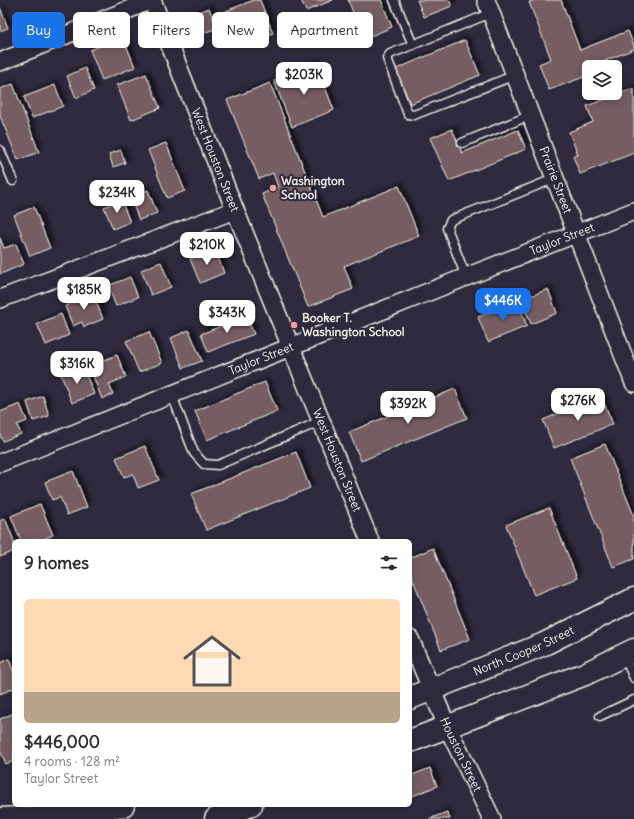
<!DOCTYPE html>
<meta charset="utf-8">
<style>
body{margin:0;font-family:Delius,sans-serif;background:#f2f2f3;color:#2b2b33;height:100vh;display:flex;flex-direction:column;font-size:15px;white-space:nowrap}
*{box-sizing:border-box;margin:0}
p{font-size:13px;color:#7c7c81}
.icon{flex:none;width:22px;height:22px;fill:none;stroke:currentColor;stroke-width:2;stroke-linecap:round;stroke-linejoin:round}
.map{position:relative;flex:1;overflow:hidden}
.drawer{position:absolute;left:12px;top:539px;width:400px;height:268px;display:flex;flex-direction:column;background:#fff;border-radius:6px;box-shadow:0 2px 10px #0003}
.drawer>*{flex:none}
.top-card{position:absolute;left:12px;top:12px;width:400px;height:36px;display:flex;gap:8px}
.buttons{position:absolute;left:582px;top:60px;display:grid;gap:8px}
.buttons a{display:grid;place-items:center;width:40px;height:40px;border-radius:6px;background:#fff;box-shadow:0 2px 10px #0003;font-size:20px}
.price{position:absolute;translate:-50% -34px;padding:0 9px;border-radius:8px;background:#fff;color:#222;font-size:13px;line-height:26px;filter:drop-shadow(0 1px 2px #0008)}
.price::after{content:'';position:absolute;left:50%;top:24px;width:12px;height:9px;margin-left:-6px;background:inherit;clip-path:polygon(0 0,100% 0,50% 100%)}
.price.current{background:#1a73e8;color:#fff}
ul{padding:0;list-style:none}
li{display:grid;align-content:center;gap:8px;height:212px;padding:0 12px}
li span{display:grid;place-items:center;height:124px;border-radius:6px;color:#555}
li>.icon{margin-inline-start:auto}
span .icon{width:72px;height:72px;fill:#fffc;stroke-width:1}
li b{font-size:17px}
h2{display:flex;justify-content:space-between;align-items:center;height:48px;padding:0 12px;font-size:17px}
.tag{padding:0 14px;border-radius:6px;background:#fff;box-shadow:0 2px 10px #0003;font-size:14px;line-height:36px}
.tag.current{background:#1a73e8;color:#fff}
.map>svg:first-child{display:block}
</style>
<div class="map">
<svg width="634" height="819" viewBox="0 0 634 819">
<defs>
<filter id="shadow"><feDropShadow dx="3.5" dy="-3.5" stdDeviation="2" flood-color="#0009"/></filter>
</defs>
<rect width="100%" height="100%" fill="#2f2a3d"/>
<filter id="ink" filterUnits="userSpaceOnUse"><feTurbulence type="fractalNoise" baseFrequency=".025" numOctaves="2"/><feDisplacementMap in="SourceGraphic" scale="8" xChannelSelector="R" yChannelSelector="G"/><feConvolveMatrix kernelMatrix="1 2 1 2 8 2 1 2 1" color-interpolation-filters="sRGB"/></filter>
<g filter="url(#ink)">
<path fill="#745d62" stroke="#f4f1e8" filter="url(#shadow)" d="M254 0H260L273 33 254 40 250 31 236 37 226 11Z
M301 0H333L306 11Z
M348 0H381L392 27 364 39Z
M417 0H449L452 6 424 17Z
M535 0H561L580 50 628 31 634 46V49L605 61 607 67H589V75L549 90 539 64 551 59 529 2Z
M0 7 8 28 0 31Z
M209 8 217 28 190 38 183 19Z
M123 37 135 67 102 80 90 50Z
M465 40 480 75 410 104 396 69Z
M316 64 334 110 292 127 274 81Z
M85 68 94 90 76 98 67 76Z
M146 74 160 108 131 120 117 85Z
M270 83 323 217 399 186 419 236 344 266 353 289 308 307 262 194 278 187 273 173 259 179 227 100Z
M13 84 39 152 18 160 0 116V89Z
M55 85 63 106 32 118 24 97Z
M634 88V153L580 174 573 156 578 155 569 132 593 122 587 106Z
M452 129 462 153 518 130 526 149 449 181 430 138Z
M166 143 185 191 167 198 148 150Z
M121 150 125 163 113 167 109 154Z
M148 190 157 213 139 220 130 197Z
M121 200 130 222 113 229 104 207Z
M34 207 50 248 30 256 14 215Z
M0 238 4 248 16 244 24 264 1 274 0 271Z
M215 249 224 273 200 283 190 259Z
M161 262 171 287 151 295 141 270Z
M130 277 138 297 116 306 108 286Z
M548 289 557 313 531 324 521 300Z
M93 294 103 319 84 327 82 322 73 326 65 306Z
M518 302 527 326 488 342 478 317Z
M61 314 69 335 46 345 37 324Z
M246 316 254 334 208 352 201 334Z
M189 330 202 361 183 368 171 338Z
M149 332 162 363 139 372 126 341Z
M117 355 126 377 109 384 113 394 102 399 89 366Z
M83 367 94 394 72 403 61 375Z
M265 382 277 411 207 440 195 411Z
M455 389 467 418 361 461 349 432Z
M43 396 49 416 33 421 27 402Z
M601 396 613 424 554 448 543 420Z
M20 404 27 421 17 425 21 434 3 441 0 435V412Z
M605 444 634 516V559L613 567 570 458Z
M145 446 159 480 138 488 133 474 124 477 116 458Z
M296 452 310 488 206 530 191 494Z
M73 471 87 507 67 515 60 497 52 500 45 482Z
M40 504 53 535 39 541H21L11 516Z
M549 508 577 578 534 595 506 525Z
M5 518 14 541V551L0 557V521Z
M433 548 470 639 441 650 410 572V558Z
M9 659 14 673V688L0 694V663Z
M14 713V761L6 764 0 750V719Z
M430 768 437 786 410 797V776Z
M447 812 450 819H429Z"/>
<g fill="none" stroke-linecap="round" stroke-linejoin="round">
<g stroke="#f4f1e8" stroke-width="11">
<path id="lane" d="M394 0 413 45
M491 13 390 54 387 58 408 114 414 115 515 75
M462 143 531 115
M0 150 13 181
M466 277 447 228 451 220 556 178
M172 395 194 453 204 464 218 465 321 421
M624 656 634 678
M600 716 634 700"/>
</g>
<g stroke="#f4f1e8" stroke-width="20">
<g id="street">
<path id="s1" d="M152 0 235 210 370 541"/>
<path id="s2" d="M486 0 634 383"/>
<path d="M0 62 152 0"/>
<path d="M0 299 235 210"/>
<path id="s3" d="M0 463 466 277 634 211"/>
<path id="s4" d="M410 639 447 726 492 819"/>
</g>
</g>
<g stroke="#f4f1e8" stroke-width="25">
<g id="secondary">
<path id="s5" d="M410 698 544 644 634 599"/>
<path d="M410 741 585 674 634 650"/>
<path d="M0 819 43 817 123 805"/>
<path d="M216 819 251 805"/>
</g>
</g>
<use href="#lane" stroke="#2f2a3d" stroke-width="8"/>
<use href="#street" stroke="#2f2a3d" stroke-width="17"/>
<use href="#secondary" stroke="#2f2a3d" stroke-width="22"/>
</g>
</g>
<g fill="#ff9aa2" stroke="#2f2a3d" stroke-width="1.5">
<circle cx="273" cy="188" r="4"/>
<circle cx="294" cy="325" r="4"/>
</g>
<g text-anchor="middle" stroke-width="4" stroke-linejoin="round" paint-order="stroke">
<g font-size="12" fill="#f4f1e8" stroke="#2f2a3d">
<text dy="4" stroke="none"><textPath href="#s1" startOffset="172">West Houston Street</textPath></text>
<text dy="4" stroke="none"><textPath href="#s2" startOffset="193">Prairie Street</textPath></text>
<text dy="4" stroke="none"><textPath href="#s3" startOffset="605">Taylor Street</textPath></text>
<text dy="4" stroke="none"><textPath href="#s3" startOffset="281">Taylor Street</textPath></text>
<text dy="4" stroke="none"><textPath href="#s1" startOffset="496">West Houston Street</textPath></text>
<text dy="4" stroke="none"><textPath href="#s5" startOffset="123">North Cooper Street</textPath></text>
<text dy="4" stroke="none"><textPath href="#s4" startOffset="126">Houston Street</textPath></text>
</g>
<g font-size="12" font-weight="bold" fill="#f4f1e8" stroke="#2f2a3d" text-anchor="start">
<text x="281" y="185">Washington<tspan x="281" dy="14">School</tspan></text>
<text x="302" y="322">Booker T.<tspan x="302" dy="14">Washington School</tspan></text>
</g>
</g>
</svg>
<div class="buttons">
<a><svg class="icon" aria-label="layers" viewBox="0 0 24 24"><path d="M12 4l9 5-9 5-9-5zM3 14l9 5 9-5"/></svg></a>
</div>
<b class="price" style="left:304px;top:96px">$203K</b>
<b class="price" style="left:117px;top:214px">$234K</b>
<b class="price" style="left:207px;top:266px">$210K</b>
<b class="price" style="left:84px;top:311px">$185K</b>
<b class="price current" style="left:503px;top:322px">$446K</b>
<b class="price" style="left:227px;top:334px">$343K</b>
<b class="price" style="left:77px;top:385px">$316K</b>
<b class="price" style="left:578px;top:422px">$276K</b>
<b class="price" style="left:408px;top:425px">$392K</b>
<div class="top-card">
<a class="tag current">Buy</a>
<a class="tag">Rent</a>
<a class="tag">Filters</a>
<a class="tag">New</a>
<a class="tag">Apartment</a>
</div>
<section class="drawer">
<h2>9 homes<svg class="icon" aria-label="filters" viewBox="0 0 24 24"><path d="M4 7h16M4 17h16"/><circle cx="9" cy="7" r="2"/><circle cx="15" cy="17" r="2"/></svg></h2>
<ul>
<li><span style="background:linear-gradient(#ffd9b3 75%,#b9a48a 0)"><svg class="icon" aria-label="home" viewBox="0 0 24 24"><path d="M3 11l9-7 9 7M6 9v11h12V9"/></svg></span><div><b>$446,000</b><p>4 rooms · 128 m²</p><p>Taylor Street</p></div></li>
</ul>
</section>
</div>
